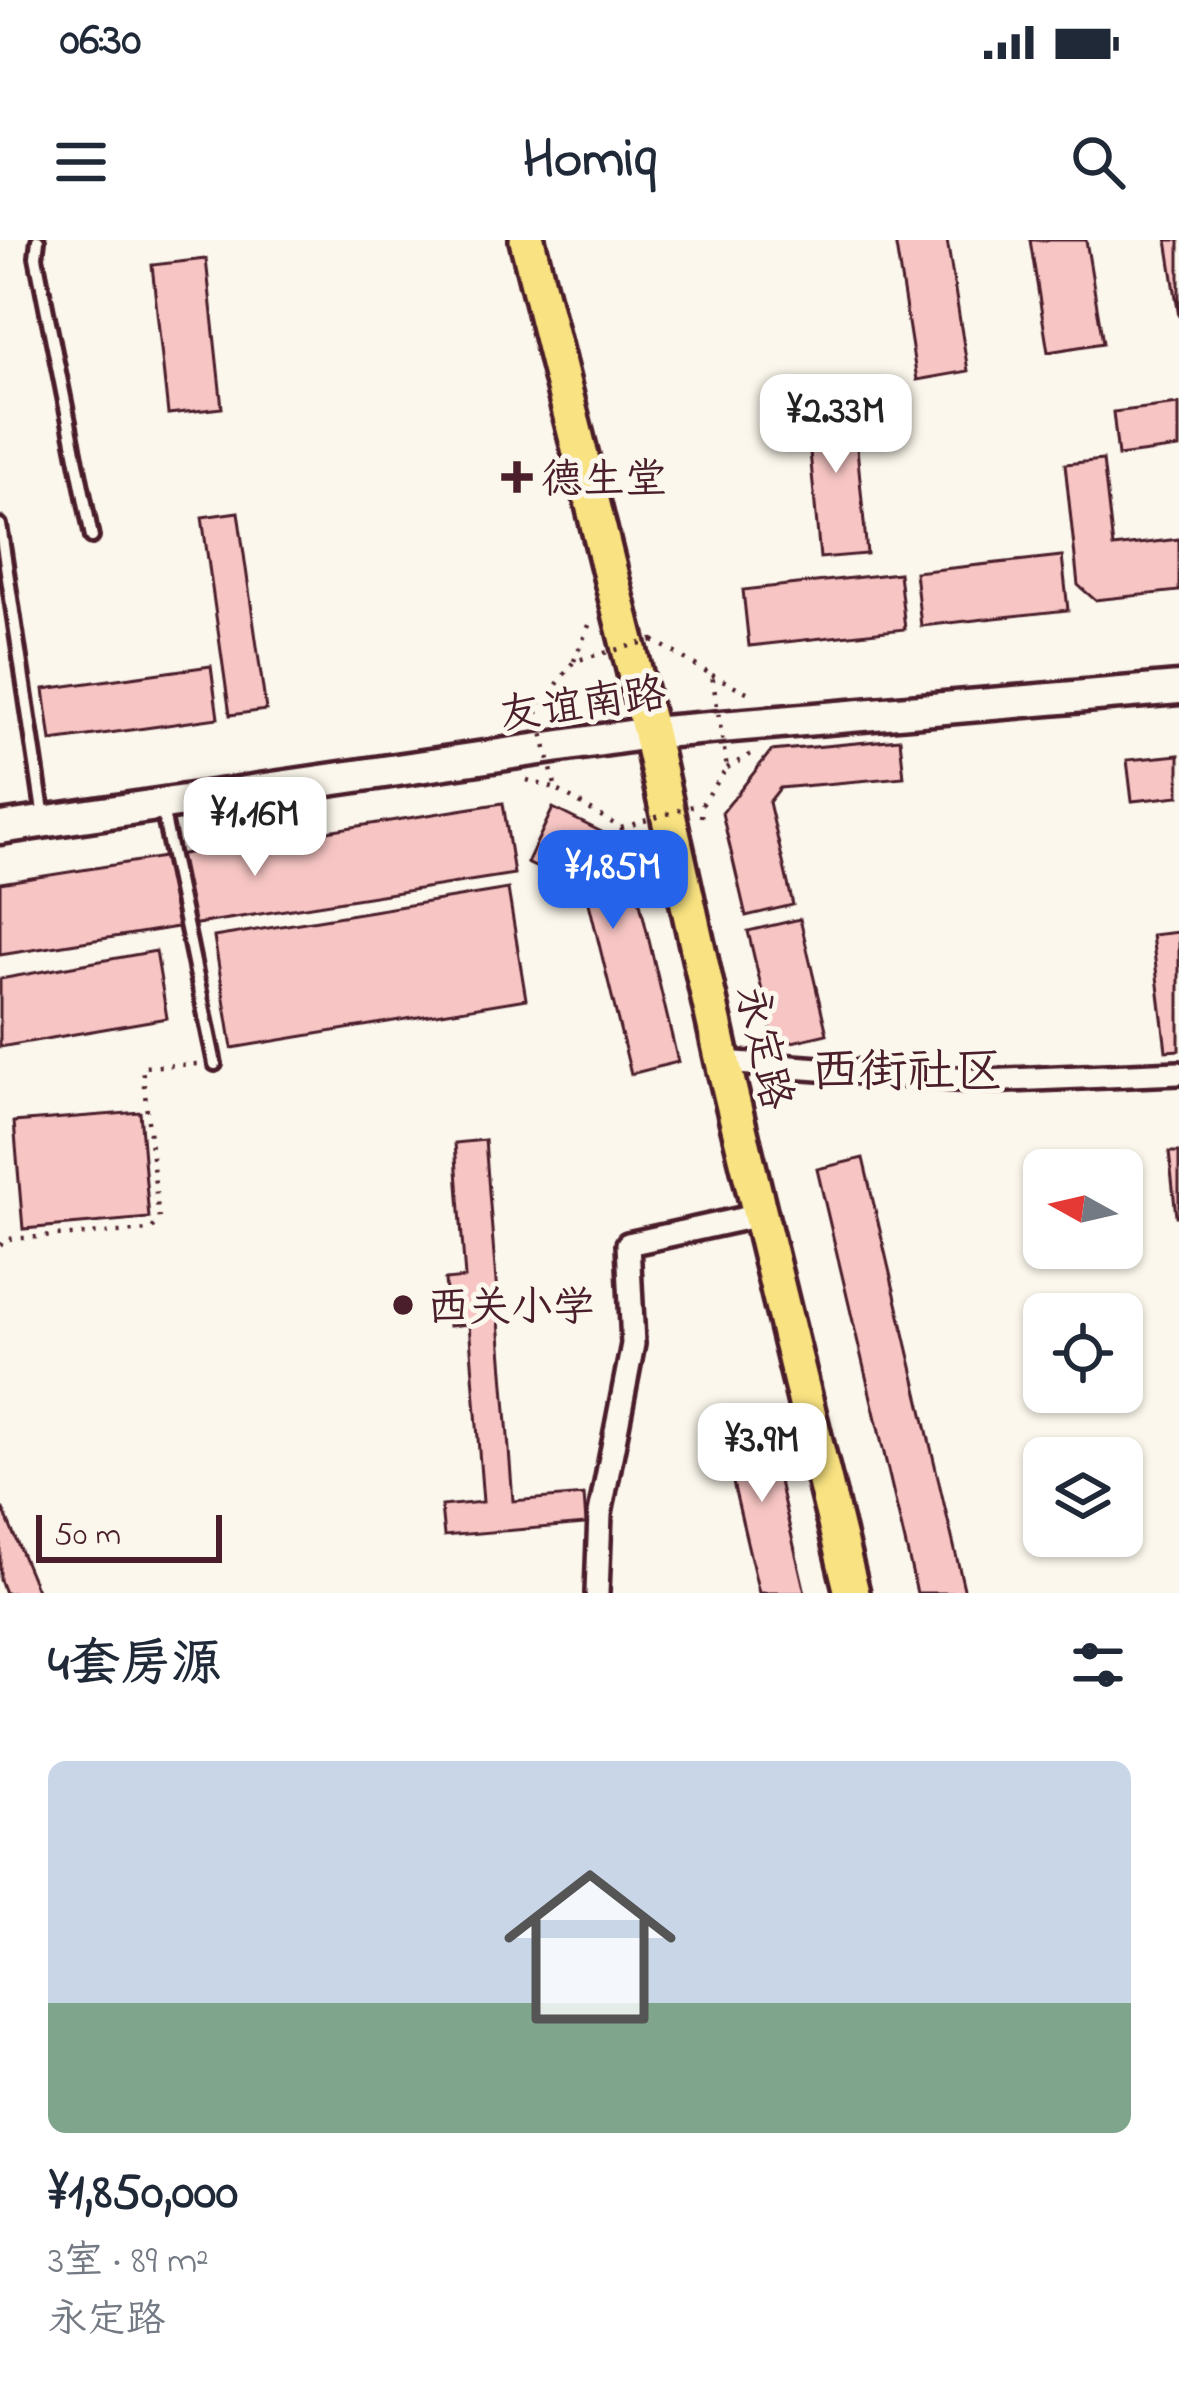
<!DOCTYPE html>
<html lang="zh">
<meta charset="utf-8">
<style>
body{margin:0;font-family:"Indie Flower","LXGW WenKai TC",sans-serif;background:#f6f6f7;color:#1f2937;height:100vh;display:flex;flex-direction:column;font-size:45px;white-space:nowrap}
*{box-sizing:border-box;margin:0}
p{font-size:39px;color:#747a83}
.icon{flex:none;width:66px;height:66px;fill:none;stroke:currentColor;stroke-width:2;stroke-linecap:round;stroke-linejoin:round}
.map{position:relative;height:1353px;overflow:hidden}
.side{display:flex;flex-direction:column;background:#fff;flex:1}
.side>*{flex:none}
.needle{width:78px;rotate:278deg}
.fabs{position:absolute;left:1023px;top:909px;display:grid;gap:24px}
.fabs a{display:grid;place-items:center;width:120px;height:120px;border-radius:18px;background:#fff;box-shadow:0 3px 9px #0004;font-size:60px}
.scale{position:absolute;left:36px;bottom:30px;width:186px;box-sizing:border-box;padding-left:12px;border:6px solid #4a1f2b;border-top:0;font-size:33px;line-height:42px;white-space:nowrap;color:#4a1f2b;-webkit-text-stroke:9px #fbf7ec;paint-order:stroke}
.price{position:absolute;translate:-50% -102px;padding:0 27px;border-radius:24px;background:#fff;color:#222;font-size:39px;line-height:78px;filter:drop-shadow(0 3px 6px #0008)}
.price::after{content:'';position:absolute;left:50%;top:72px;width:36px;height:27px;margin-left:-18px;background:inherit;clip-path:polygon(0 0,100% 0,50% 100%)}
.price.current{background:#2563eb;color:#fff}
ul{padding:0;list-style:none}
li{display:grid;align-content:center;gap:24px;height:636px;padding:0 48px}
li span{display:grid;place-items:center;height:372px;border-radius:18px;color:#555}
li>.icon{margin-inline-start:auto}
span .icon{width:216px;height:216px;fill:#fffc;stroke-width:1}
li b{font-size:51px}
h2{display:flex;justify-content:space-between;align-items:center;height:144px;padding:0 48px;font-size:51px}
.status{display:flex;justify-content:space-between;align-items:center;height:84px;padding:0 60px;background:#fff;direction:ltr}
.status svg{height:33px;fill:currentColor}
header{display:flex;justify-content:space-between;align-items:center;height:156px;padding:0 48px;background:#fff;font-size:54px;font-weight:700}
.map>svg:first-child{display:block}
</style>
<div class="status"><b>06:30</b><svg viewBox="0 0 49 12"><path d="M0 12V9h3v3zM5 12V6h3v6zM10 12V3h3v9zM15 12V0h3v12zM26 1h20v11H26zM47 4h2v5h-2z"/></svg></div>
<header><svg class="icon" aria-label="menu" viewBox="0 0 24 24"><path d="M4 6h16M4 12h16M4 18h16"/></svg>Homiq<svg class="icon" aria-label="search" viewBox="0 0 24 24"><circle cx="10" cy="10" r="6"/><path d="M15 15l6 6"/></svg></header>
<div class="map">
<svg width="1179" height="1353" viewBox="0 0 1179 1353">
<rect width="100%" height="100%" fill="#fbf7ec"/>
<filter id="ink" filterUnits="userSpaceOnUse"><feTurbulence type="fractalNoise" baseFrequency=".00833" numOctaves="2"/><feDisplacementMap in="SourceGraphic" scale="24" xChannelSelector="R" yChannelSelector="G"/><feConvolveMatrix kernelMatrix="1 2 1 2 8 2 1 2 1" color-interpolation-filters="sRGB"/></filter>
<g filter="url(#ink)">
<path fill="#f7c6c4" stroke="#4a1f2b" stroke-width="3" d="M895 0H947L968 131 917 140Z
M1030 0H1086L1103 103 1048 112Z
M1167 0H1179V77Z
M206 19 222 168 168 174 152 25Z
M852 155 867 314 820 318 805 159Z
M1179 164V208L1118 216 1113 172Z
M1103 220 1113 307 1179 299V351L1095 360 1078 345 1065 224Z
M238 272 266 470 230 475 202 277Z
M1062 316 1068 370 921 386 915 332Z
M899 333 905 389 749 406 743 350Z
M211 426 218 478 51 501 44 449Z
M900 499 904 537 780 548 769 562 793 665 746 676 722 573 771 511Z
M1179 515V556L1132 561 1127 520Z
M503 563 514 634 0 715V643Z
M553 568 626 604 678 822 631 834 586 651 527 623Z
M508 649 526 759 232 808 214 697Z
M800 679 827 794 775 806 748 691Z
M1179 692V810L1166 811 1152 695Z
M156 711 167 778 0 807V739Z
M140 872 149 978 23 989 14 882Z
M485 900 513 1261 584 1255 586 1284 444 1296 441 1266 483 1262 469 1084 449 1086 445 1040 465 1038 455 903Z
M1169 912H1179V976H1176Z
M863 918 965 1353H917L817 929Z
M763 1173 805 1353H759L719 1183Z
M3 1269 38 1353H5L0 1340V1270Z"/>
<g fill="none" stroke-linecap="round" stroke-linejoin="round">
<g stroke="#4a1f2b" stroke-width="20">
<path id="service" d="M38 0 36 17 92 297
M0 285 44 578
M162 568 215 824"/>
</g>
<g stroke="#4a1f2b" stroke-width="30">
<path id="minor" d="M723 822 984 841 1179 833
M597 1353 600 1274 633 1104 628 1004 760 975"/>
</g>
<g stroke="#4a1f2b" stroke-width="39">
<path id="secondary" d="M0 588 650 493 1179 448"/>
</g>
<g stroke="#4a1f2b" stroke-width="42">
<path id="primary" d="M527 0 650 493 723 822 852 1353"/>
</g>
<path stroke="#4a1f2b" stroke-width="4.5" stroke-dasharray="3 9" stroke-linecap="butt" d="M574 421 592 378
M712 435 753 455
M519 484 537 472
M727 528 751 514
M527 540 556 549
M701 577 703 563
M621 588 646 616
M0 1005 7 999 151 990 159 980 142 827 197 824"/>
<use href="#service" stroke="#fbf7ec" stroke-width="10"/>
<use href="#minor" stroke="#fbf7ec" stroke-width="21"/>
<use href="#secondary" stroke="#fbf7ec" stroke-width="30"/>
<use href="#primary" stroke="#f8e281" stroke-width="33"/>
<path stroke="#4a1f2b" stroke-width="4.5" stroke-dasharray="3 9" stroke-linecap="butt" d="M653 400 712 435 727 528 703 563 621 588 556 549 537 472 574 421Z"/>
</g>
</g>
<g fill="#4a1f2b" stroke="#fbf7ec" stroke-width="4.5">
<path d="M511 219h12v12h12v12h-12v12h-12v-12h-12v-12h12z"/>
<circle cx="403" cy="1065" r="12"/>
</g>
<g text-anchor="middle" stroke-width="10" stroke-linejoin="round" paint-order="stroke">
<g font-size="42" fill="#4a1f2b" stroke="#fbf7ec" text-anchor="start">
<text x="541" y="252">德生堂</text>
<text x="427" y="1080">西关小学</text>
</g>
<g font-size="42" fill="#4a1f2b" stroke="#fbf7ec">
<text transform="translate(582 462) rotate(-8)" y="15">友谊南路</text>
<text transform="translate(766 807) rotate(77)" y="15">永定路</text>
</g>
<g font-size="48" fill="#4a1f2b" stroke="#fbf7ec">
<text x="907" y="846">西街社区</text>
</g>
</g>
</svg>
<div class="fabs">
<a><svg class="needle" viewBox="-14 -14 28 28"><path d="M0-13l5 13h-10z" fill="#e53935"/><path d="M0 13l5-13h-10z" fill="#747a83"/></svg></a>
<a><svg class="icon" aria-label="locate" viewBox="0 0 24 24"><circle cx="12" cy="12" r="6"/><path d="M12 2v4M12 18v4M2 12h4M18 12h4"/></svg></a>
<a><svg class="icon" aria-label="layers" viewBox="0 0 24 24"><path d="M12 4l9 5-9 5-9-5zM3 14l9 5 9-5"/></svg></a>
</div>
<div class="scale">50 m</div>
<b class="price" style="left:836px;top:236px">¥2.33M</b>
<b class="price" style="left:255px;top:639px">¥1.16M</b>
<b class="price current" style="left:613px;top:692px">¥1.85M</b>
<b class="price" style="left:762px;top:1265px">¥3.9M</b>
</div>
<section class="side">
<h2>4套房源<svg class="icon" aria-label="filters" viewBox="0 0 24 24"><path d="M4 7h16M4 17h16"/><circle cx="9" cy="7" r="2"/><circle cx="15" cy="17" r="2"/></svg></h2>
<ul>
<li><span style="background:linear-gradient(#c9d6e8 65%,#7fa58c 0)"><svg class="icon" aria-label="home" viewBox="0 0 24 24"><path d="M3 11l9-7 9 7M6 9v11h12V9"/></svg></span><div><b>¥1,850,000</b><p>3室 · 89 m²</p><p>永定路</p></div></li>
</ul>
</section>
